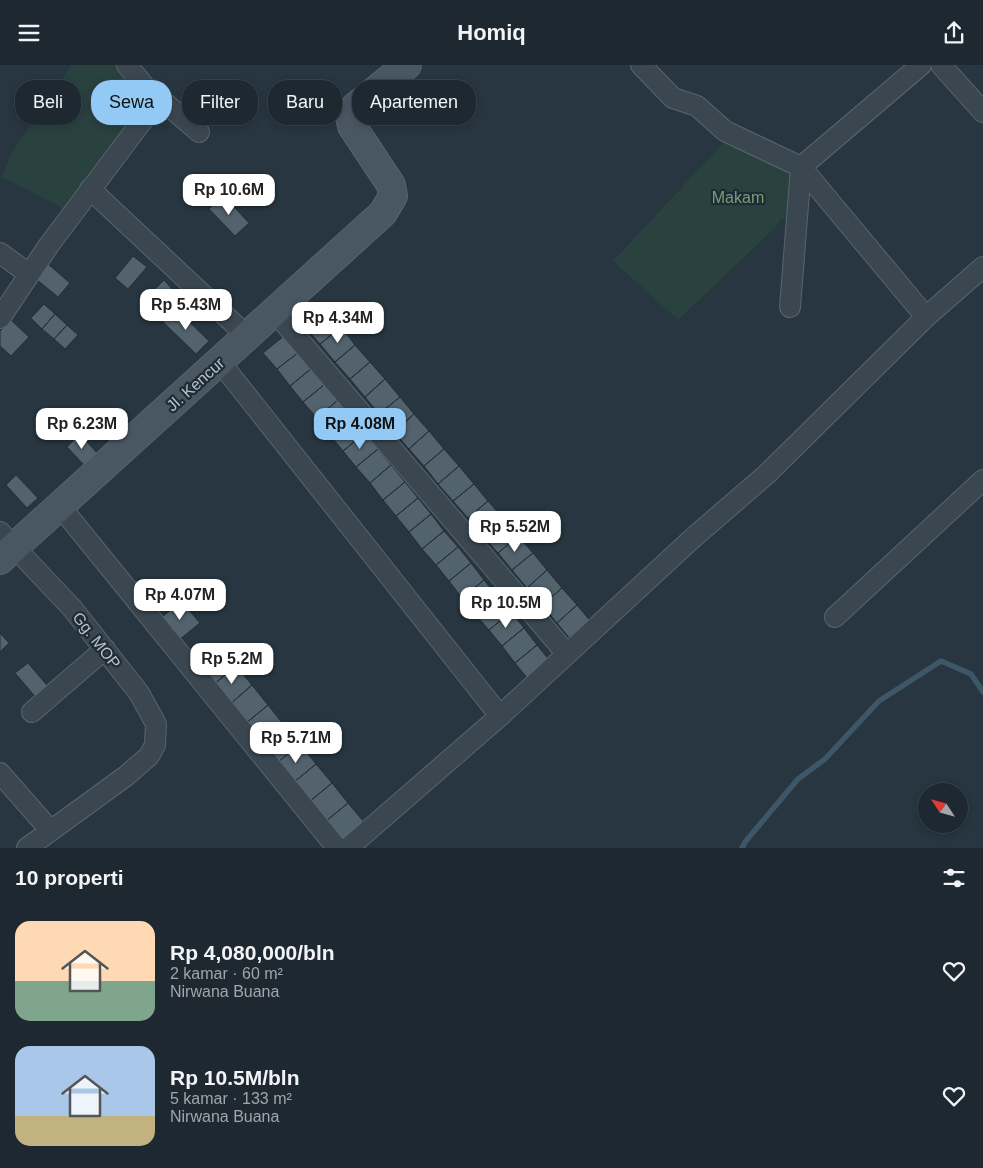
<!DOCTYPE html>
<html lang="id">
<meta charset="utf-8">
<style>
body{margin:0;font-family:Arial,sans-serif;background:#253038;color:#f1f3f6;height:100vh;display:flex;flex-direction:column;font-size:19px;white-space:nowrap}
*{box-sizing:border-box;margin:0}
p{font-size:16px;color:#a0a6ab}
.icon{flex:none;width:28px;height:28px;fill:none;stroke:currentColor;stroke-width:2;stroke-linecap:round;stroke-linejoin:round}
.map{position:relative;height:783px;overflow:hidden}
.drawer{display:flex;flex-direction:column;background:#1d2830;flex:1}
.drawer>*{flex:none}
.hud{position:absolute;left:15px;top:15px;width:500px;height:45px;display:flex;gap:10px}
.needle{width:32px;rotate:306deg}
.controls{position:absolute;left:918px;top:718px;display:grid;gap:10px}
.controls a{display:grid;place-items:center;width:50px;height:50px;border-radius:50%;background:#1d2830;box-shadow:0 2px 8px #0003,0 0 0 1px #3b444c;font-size:25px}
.price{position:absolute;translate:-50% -42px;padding:0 11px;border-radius:10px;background:#fff;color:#222;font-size:16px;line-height:32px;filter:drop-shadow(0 1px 2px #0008)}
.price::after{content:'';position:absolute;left:50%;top:30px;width:15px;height:11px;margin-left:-8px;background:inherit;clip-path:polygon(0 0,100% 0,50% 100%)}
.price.current{background:#92caf5;color:#111}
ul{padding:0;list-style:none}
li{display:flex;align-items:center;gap:15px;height:125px;padding:0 15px}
li span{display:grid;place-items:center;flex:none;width:140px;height:100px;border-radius:15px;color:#555}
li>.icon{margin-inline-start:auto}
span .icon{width:60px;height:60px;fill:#fffc;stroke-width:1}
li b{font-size:21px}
h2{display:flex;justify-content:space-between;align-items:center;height:60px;padding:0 15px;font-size:21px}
.tag{padding:0 18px;border-radius:20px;background:#1d2830;box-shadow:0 2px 8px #0003,0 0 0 1px #3b444c;font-size:18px;line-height:45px}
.tag.current{background:#92caf5;color:#111}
header{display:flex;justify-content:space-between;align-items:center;height:65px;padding:0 15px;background:#1d2830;font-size:22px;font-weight:800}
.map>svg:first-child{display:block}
</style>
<header><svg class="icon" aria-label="menu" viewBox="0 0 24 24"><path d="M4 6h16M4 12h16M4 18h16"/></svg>Homiq<svg class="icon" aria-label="share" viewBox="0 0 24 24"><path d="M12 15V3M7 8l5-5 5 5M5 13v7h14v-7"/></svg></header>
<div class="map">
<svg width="983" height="783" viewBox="0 0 983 783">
<rect width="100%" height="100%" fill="#273640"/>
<path fill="#29413f" d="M71 0H118L150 35 66 145 2 112 11 89Z
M727 74 794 106 788 155 781 154 776 162 678 255 613 196Z"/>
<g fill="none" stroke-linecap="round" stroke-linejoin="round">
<path stroke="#3d5768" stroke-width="5.5" d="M742 783 745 777 798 714 825 694 879 636 941 596 971 609 983 627"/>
</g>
<path fill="#52636d" stroke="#212e37" d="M200 109 216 125 204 137 188 121Z
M223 130 249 158 235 171 209 144Z
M133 191 147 202 128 224 115 213Z
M48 199 70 218 58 232 36 214Z
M164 215 174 226 153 245 144 235Z
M44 239 55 249 42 264 31 253Z
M176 244 209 276 196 289 163 257Z
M326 245 341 262 320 279 305 262Z
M55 249 67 260 54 274 42 264Z
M11 255 29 272 11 291 0 281V266Z
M67 260 78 270 65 284 54 274Z
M341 262 355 280 335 297 320 279Z
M285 270 299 287 277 304 263 288Z
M355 280 370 297 350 314 335 297Z
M299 287 312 303 290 321 277 304Z
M370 297 385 314 365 332 350 314Z
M312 303 325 319 303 337 290 321Z
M385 314 400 332 379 349 365 332Z
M325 319 338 335 317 353 303 337Z
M400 332 414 349 394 367 379 349Z
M338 335 352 352 330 370 317 353Z
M414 349 429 366 409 384 394 367Z
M352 352 365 368 343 386 330 370Z
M429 366 444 384 424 401 409 384Z
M365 368 378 384 356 402 343 386Z
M80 369 97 388 84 400 67 382Z
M378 384 391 400 370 418 356 402Z
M444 384 459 401 438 419 424 401Z
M391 400 405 417 383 435 370 418Z
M459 401 474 419 453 436 438 419Z
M16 410 38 433 27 443 6 420Z
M405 417 418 433 396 451 383 435Z
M474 419 488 436 468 453 453 436Z
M418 433 431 449 409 467 396 451Z
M488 436 503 453 483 471 468 453Z
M431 449 444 466 422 484 409 467Z
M503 453 518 471 498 488 483 471Z
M444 466 458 482 436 500 422 484Z
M518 471 533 488 512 505 498 488Z
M458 482 471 498 449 516 436 500Z
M533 488 547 505 527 523 512 505Z
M471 498 484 515 462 533 449 516Z
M547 505 562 523 542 540 527 523Z
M484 515 497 531 475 549 462 533Z
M562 523 577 540 557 558 542 540Z
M497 531 511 547 489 565 475 549Z
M181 536 200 558 179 575 161 553Z
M577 540 592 558 571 575 557 558Z
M511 547 524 563 502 581 489 565Z
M524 563 537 580 515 598 502 581Z
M0 568 9 578 0 587Z
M537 580 550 596 528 614 515 598Z
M219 581 236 601 213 620 197 600Z
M28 598 51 625 39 636 15 608Z
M236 601 252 620 229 640 213 620Z
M252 620 268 640 245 659 229 640Z
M268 640 284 660 261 678 245 659Z
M284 660 300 679 277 698 261 678Z
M300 679 316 699 293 718 277 698Z
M316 699 332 718 309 737 293 718Z
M332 718 348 738 325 757 309 737Z
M348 738 364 757 341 776 325 757Z"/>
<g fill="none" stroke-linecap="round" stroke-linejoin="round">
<g stroke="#59656d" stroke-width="22">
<path id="street" d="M641 0 673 33 697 41 725 66 801 102 926 252
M941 0 983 47
M156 35 164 37 199 67
M801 102 921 0
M90 124 248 272
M0 188 29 209
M790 242 801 102
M275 247 561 582
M0 253 49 180 155 39 156 35 127 0
M220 297 500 651
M60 441 337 783
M0 467 72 543 139 628 156 659 155 680 149 691 126 711 27 783
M835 552 983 415
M32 647 105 584
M0 708 50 765
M348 783 500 651 694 472 767 409 926 252 983 202"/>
</g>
<g stroke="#59656d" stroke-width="30">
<path id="secondary" d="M0 495 383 148 393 131 391 120 352 61 350 51 355 42 407 0"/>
</g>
<use href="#street" stroke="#3b4750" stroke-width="20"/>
<use href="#secondary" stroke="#495763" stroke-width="28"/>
</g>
<g text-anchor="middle" stroke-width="4.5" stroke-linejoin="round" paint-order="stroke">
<g font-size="16" fill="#769f78" stroke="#1f2c35">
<text x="738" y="138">Makam</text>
</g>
<g font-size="16" fill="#b7c2ca" stroke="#1f2c35">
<text transform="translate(195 319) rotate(-42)" y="6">Jl. Kencur</text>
<text transform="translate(97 575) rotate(52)" y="6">Gg. MOP</text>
</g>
</g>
</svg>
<div class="controls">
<a><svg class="needle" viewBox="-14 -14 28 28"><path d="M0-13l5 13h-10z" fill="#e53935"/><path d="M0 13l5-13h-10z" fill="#a0a6ab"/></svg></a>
</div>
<b class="price" style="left:229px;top:151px">Rp 10.6M</b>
<b class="price" style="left:186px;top:266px">Rp 5.43M</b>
<b class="price" style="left:338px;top:279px">Rp 4.34M</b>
<b class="price" style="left:82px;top:385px">Rp 6.23M</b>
<b class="price current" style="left:360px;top:385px">Rp 4.08M</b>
<b class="price" style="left:515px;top:488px">Rp 5.52M</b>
<b class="price" style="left:180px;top:556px">Rp 4.07M</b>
<b class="price" style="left:506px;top:564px">Rp 10.5M</b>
<b class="price" style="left:232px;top:620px">Rp 5.2M</b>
<b class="price" style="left:296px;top:699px">Rp 5.71M</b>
<div class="hud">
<a class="tag">Beli</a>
<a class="tag current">Sewa</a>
<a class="tag">Filter</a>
<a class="tag">Baru</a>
<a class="tag">Apartemen</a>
</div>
</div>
<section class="drawer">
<h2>10 properti<svg class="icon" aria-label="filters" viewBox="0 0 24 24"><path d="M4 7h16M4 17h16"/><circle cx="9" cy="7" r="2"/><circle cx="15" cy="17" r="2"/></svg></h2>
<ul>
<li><span style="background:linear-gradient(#ffd9b3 60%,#7fa58c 0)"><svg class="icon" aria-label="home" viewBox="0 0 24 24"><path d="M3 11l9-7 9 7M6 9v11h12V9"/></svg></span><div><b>Rp 4,080,000/bln</b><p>2 kamar · 60 m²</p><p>Nirwana Buana</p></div><svg class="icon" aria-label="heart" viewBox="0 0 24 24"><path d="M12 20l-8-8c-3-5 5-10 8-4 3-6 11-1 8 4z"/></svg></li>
<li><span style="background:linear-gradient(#a9c7e8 70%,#c2b280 0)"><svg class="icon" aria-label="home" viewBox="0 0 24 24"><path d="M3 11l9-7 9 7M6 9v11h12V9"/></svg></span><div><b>Rp 10.5M/bln</b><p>5 kamar · 133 m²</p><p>Nirwana Buana</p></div><svg class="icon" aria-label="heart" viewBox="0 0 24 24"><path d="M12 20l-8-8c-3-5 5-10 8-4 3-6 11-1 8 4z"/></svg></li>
</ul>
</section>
